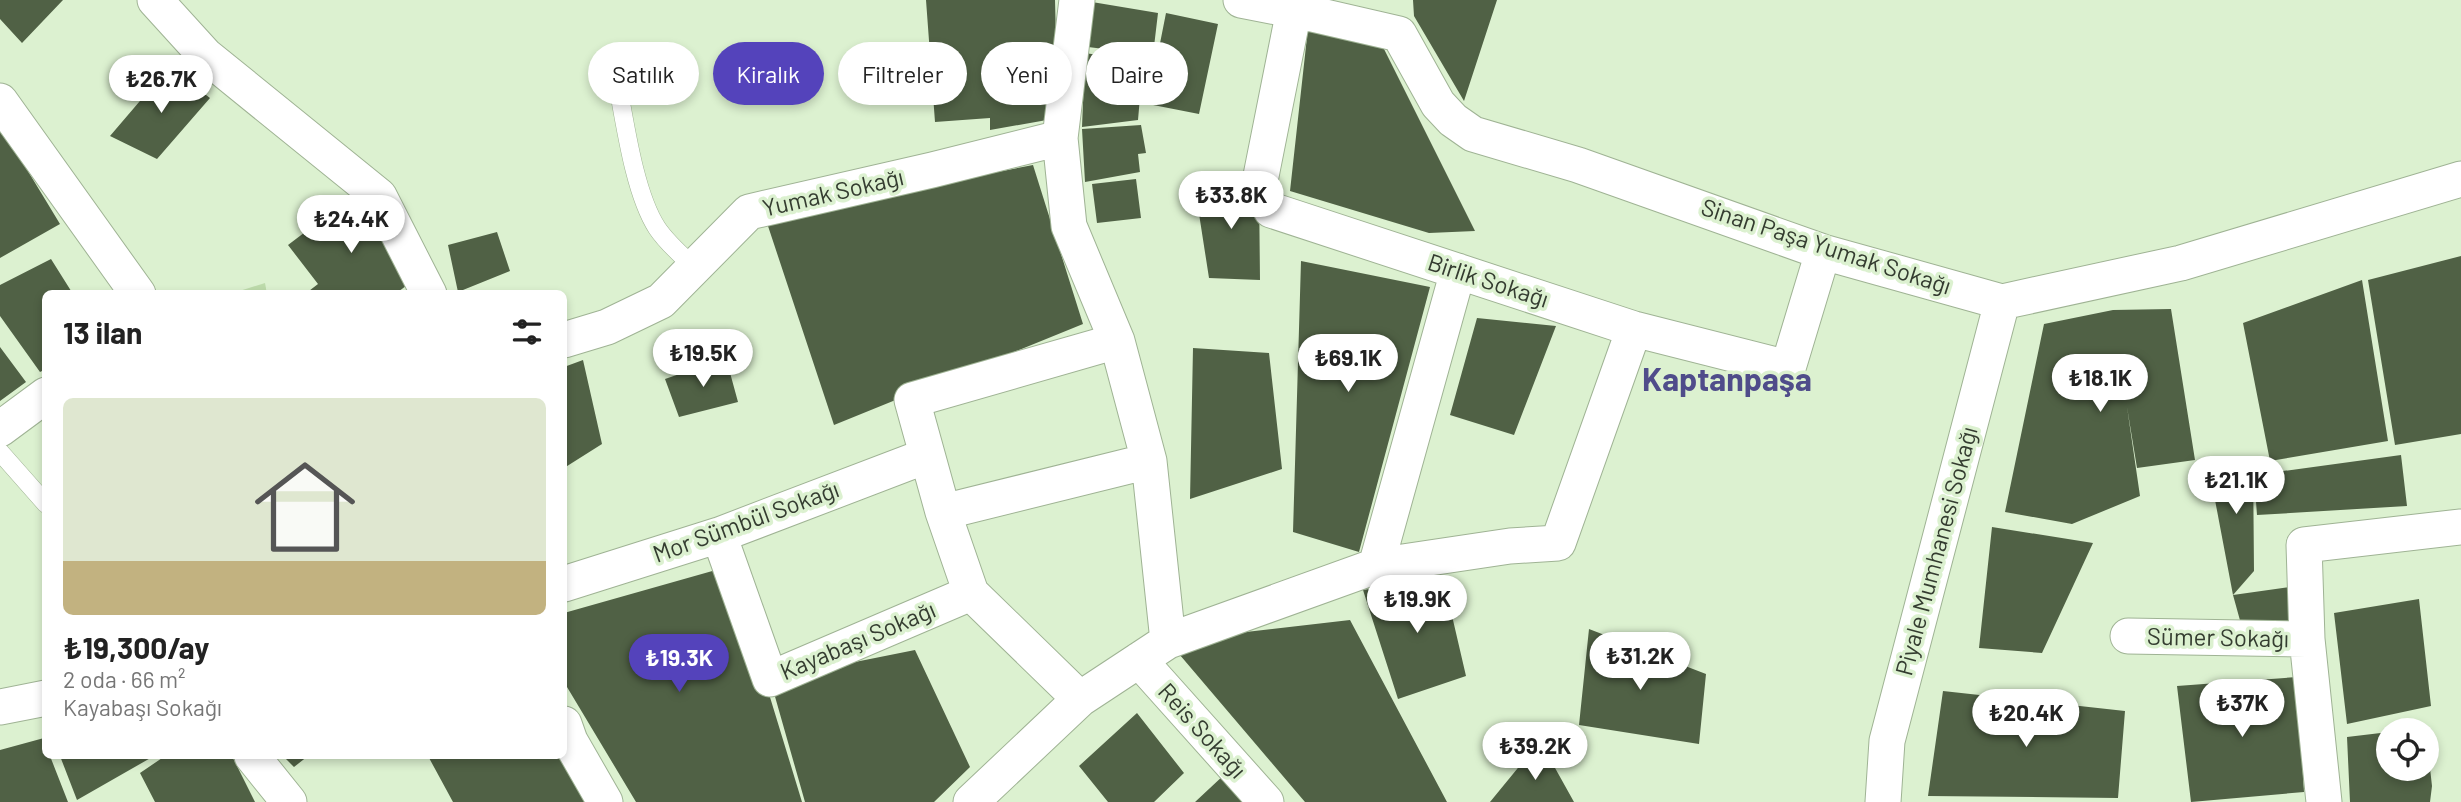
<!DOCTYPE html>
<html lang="tr">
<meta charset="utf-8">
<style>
body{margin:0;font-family:Barlow,sans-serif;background:#f2f2f2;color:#222;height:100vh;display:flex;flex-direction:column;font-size:26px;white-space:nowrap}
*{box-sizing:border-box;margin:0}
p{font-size:23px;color:#767676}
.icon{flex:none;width:38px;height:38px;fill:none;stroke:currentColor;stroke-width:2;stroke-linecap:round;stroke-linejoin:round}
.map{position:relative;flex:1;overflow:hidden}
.side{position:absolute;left:42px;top:290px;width:525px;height:469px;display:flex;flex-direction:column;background:#fff;border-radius:10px;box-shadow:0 4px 10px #0003}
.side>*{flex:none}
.banner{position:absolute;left:588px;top:42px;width:665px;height:63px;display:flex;gap:14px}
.tools{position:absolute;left:2376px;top:718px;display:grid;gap:14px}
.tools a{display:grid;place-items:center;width:63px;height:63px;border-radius:50%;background:#fff;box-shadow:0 4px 10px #0003;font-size:35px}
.price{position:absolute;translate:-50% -60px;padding:0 16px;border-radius:24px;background:#fff;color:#222;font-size:23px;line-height:46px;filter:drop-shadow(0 2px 4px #0008)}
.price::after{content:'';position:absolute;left:50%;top:42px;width:21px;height:16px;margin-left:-10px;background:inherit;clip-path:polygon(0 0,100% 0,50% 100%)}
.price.active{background:#5443bb;color:#fff}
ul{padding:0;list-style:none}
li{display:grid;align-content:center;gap:14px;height:371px;padding:0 21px}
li+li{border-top:2px solid #e0e0e0}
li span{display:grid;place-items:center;height:217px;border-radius:10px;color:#555}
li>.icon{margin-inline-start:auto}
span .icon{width:126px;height:126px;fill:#fffc;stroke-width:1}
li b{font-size:30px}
h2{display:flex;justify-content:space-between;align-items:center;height:84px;padding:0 21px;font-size:30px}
.tag{padding:0 24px;border-radius:32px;background:#fff;box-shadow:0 4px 10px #0003;font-size:24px;line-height:63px}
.tag.active{background:#5443bb;color:#fff}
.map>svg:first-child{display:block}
</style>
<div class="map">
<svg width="2461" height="802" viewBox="0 0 2461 802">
<rect width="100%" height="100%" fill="#dcf1d0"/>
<path fill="#bddbab" d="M265 283 267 294H230Z"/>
<path fill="#506145" d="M0 0H63L22 43 0 19Z
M926 0H1055L1058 118 990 130V118L935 122Z
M1413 0H1497L1464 101 1414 16Z
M1092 2 1158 13 1153 55 1088 47Z
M1166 13 1218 24 1199 114 1148 104Z
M1308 28 1381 43 1475 231 1429 233 1290 191Z
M1085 53 1143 62 1138 120 1082 127Z
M169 67 210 98 157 159 110 136Z
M0 125 60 224 0 258Z
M1141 125 1146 153 1138 154 1140 172 1085 182 1082 129Z
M1033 165 1083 324 834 425 765 217Z
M1136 179 1141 218 1097 223 1092 184Z
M1259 186 1260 280 1209 278 1195 188Z
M354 195 417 278 395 294H305L318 284 288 245Z
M497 232 510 271 458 292 448 245Z
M2461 256V434L2395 445 2368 280Z
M51 259 73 294H46V369L40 372 0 316V285Z
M1301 261 1430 287 1359 552 1293 532Z
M2362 280 2388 441 2270 461 2243 323Z
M2171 309 2195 460 2137 468 2127 407 2140 496 2072 524 2005 512 2044 324 2113 310Z
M1477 318 1556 326 1514 435 1450 415Z
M0 347 26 382 0 401Z
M1193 348 1269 353 1282 469 1190 499Z
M726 358 738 402 679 417 665 379Z
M583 360 602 444 564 468V367Z
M2401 455 2407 506 2257 515 2254 475Z
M2253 458 2254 571 2233 595 2208 463Z
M1992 527 2093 543 2042 653 1979 648Z
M730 566 802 802H636L564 682V613Z
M1443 577 1466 676 1398 699 1363 590Z
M2289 587 2296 625 2241 624 2233 595Z
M2419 599 2431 706 2347 724 2334 613Z
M1350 620 1447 802H1305L1168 641Z
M1589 629 1706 674 1699 744 1579 725Z
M915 650 970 767 934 802H805L770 679Z
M2297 677 2304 792 2191 802 2177 686Z
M1943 691 2125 711 2118 798 1928 796Z
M1137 713 1184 773 1154 802H1108L1079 766Z
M2389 732V768H2427L2429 759 2432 786 2430 802H2350L2347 737Z
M44 738 46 756H50L68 802H0V750Z
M1540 741 1574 802H1490Z
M60 756H154L77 800Z
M165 756H232L255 802H155L140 773Z
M283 756H308L294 767Z
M428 756H564L590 802H453Z
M1225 774 1245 802H1195Z"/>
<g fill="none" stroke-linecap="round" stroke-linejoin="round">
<g stroke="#9fb394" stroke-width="19">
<path id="lane" d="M615 70C624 115 633 191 657 228 667 243 681 255 694 267
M0 452 46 504"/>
</g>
<g stroke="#9fb394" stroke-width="37">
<path id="street" d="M155 0 205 55 379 196 429 294
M1077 0 1060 138 1069 226 1117 341 1149 461 1168 641
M1241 0 1312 14 1399 34 1438 104 1453 120 1473 134 1578 165 1823 252 2002 302 2181 263 2461 179
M1294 10 1259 186 1271 210 1634 329 1788 368 1823 252
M0 101 138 294
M564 340 607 327 661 301 749 212 932 170 1060 138
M1117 341 912 400 943 512 1149 461
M0 429 46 395
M943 512 971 593 1080 699
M719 535 770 679 971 593
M1376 566 1458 271
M564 584 719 535 926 456
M2128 636 2307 639
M1139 660 1266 802
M0 707 46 698
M564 724 570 741 605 802
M252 756 289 802
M971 802 1080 699 1168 641 1376 566 1510 546 1558 543 1634 329
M1883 802 1887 741 2002 302
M2324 802 2307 639 2304 545 2461 527"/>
</g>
<use href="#lane" stroke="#fff" stroke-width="18"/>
<use href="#street" stroke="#fff" stroke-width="35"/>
</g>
<g text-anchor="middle" stroke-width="7" stroke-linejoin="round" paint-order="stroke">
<g font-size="24" fill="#343c30" stroke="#dcf1d0">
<text transform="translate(833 193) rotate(-13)" y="8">Yumak Sokağı</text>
<text transform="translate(1826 247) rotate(18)" y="8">Sinan Paşa Yumak Sokağı</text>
<text transform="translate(1488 281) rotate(18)" y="8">Birlik Sokağı</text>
<text transform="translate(746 522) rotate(-20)" y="8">Mor Sümbül Sokağı</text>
<text transform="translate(1937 551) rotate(-75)" y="8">Piyale Mumhanesi Sokağı</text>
<text transform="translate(2218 638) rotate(1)" y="8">Sümer Sokağı</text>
<text transform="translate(858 641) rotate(-23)" y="8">Kayabaşı Sokağı</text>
<text transform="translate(1202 731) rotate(48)" y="8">Reis Sokağı</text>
</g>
<g font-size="32" font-weight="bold" fill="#4f4c8a" stroke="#dcf1d0">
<text x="1727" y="391">Kaptanpaşa</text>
</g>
</g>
</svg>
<div class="tools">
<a><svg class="icon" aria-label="locate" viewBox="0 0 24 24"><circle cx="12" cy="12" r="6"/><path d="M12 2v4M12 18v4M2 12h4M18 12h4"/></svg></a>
</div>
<b class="price" style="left:161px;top:115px">₺26.7K</b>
<b class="price" style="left:1231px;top:231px">₺33.8K</b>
<b class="price" style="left:351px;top:255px">₺24.4K</b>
<b class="price" style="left:703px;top:389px">₺19.5K</b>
<b class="price" style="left:1348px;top:394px">₺69.1K</b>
<b class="price" style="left:2100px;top:414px">₺18.1K</b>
<b class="price" style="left:2236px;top:516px">₺21.1K</b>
<b class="price" style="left:1417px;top:635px">₺19.9K</b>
<b class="price" style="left:1640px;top:692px">₺31.2K</b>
<b class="price active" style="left:679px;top:694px">₺19.3K</b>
<b class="price" style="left:2242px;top:739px">₺37K</b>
<b class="price" style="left:2026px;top:749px">₺20.4K</b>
<b class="price" style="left:1535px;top:782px">₺39.2K</b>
<div class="banner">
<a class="tag">Satılık</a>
<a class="tag active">Kiralık</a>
<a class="tag">Filtreler</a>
<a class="tag">Yeni</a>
<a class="tag">Daire</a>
</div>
<section class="side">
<h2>13 ilan<svg class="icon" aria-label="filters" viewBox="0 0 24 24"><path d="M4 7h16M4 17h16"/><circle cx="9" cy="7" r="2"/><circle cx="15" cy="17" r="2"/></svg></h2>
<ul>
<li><span style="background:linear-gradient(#dfe7d0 75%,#c2b280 0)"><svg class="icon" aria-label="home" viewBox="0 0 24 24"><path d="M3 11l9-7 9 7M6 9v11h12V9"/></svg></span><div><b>₺19,300/ay</b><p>2 oda · 66 m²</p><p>Kayabaşı Sokağı</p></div></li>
</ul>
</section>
</div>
